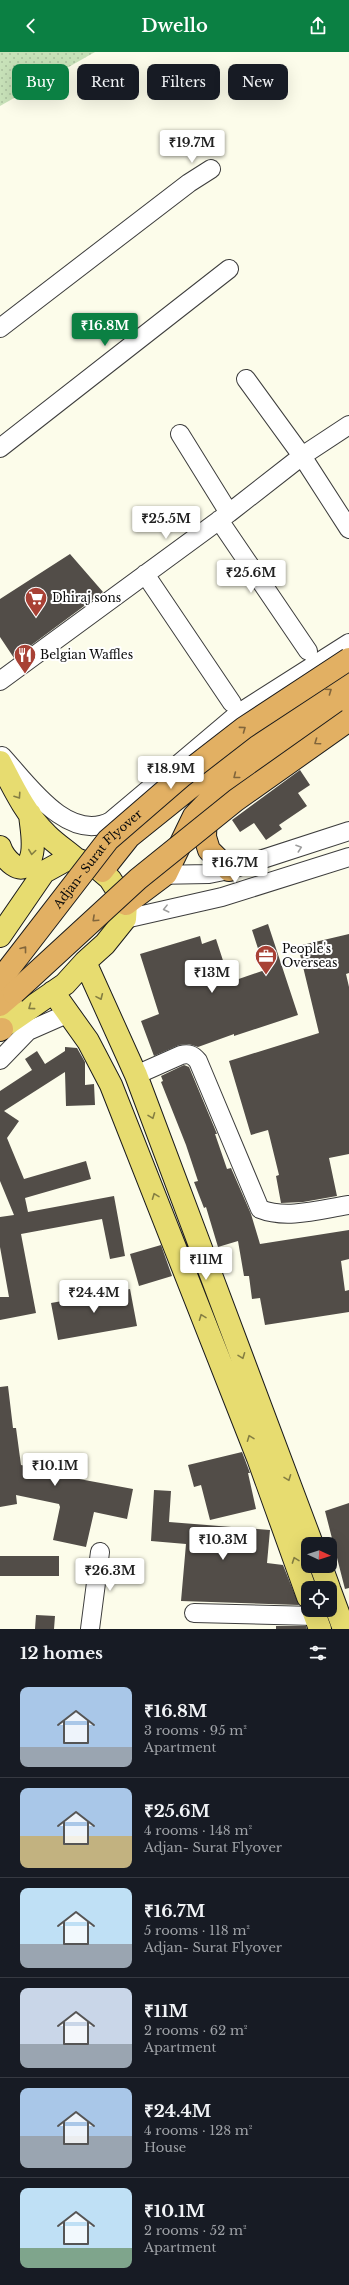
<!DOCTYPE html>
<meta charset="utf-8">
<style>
body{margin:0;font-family:"Libre Baskerville",serif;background:#20242c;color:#f1f3f6;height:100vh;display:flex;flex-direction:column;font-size:15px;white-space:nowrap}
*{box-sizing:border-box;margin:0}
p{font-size:13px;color:#9ea1a6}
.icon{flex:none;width:22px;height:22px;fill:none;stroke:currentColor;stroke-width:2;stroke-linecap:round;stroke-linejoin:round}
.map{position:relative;height:1577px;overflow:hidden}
.side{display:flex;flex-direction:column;background:#171b24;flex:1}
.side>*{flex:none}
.top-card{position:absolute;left:12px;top:12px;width:325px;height:36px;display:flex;gap:8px}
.needle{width:26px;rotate:93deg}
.controls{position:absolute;left:301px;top:1485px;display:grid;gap:8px}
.controls a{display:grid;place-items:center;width:36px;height:36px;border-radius:8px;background:#171b24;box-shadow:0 4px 16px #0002;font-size:20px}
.price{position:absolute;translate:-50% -34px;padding:0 9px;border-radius:4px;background:#fff;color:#222;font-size:13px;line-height:26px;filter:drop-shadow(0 1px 2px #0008)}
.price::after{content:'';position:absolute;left:50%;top:24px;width:12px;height:9px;margin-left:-6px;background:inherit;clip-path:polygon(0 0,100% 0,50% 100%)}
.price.current{background:#0b8043;color:#fff}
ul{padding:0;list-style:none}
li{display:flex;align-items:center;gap:12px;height:100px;padding:0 20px}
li+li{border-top:1px solid #363941}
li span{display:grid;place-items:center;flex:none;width:112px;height:80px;border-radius:8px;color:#555}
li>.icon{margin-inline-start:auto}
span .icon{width:48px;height:48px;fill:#fffc;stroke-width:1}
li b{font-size:17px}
h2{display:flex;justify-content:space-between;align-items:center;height:48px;padding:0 20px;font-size:17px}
.chip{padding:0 14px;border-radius:8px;background:#171b24;box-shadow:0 4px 16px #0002;font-size:14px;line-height:36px}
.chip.current{background:#0b8043;color:#fff}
header{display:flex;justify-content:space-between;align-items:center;height:52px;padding:0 20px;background:#0b8043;color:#fff;font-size:18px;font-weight:600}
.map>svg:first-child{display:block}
</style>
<header><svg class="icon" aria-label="back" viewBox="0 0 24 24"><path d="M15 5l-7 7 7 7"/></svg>Dwello<svg class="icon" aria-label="share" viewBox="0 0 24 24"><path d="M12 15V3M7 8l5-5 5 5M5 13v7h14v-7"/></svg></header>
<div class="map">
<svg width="349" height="1577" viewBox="0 0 349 1577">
<defs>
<pattern id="park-dots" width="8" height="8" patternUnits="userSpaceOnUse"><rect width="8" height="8" fill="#c8e2b9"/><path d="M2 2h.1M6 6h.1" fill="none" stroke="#aac19e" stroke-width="1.8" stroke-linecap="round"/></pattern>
</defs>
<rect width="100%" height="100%" fill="#fcfcea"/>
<path fill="url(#park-dots)" d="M0 0H95L0 54Z"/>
<path fill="#524d48" d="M70 502 103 540 14 606 0 585V547Z
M300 718 310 733 298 741 307 754 279 773 282 777 266 788 254 771 240 780 232 768Z
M268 872 298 963 234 984V982L198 995 189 992 179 993 154 1004 141 969 159 962 140 902 200 884 202 892 216 887 230 930 265 918 252 878Z
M349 882V921L346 922 349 935V1102L329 1106 337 1144 303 1150 281 1151 276 1124 279 1123 268 1078 251 1083 229 1009 319 981 298 894Z
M65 995 77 996 85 1010V1033L94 1032 95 1053 66 1054 65 1020 4 1059 19 1069 7 1086 24 1127 86 1109 91 1127 25 1146 28 1160 114 1144 125 1204 110 1207 102 1167 21 1182 36 1261 0 1268V1245H9L0 1195V1165L14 1163 0 1129V1039L32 1018 25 1007 37 999 45 1012 65 999Z
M184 1013 189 1015 217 1082H215L227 1117 231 1116 251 1162 260 1192 349 1178V1207L341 1209 345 1239 349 1238V1260L265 1273 260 1246 252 1247 249 1224H244L238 1189 218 1195 206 1155 204 1156 194 1130 198 1129 186 1093 161 1030 163 1029 161 1024Z
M161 1193 172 1224 139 1234 130 1202Z
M130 1237 137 1274 58 1288 51 1251Z
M8 1334 13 1376H16L21 1413 64 1422 63 1424 133 1437 127 1467 94 1460 86 1495 53 1488 60 1455 59 1452 16 1443 17 1452 0 1455V1335Z
M242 1400 250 1421H248L256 1457 210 1468 201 1433 194 1435 188 1413Z
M154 1438 171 1439 169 1470 270 1478 267 1511 283 1513 299 1553 181 1549 186 1492 151 1489Z
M349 1451V1536L345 1537 325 1459Z
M0 1504H59V1524H0Z
M36 1563 55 1564 54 1577H35Z
M276 1574H306L307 1577H276Z"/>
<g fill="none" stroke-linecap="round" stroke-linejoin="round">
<g stroke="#3d3d3d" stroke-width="20">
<path id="minor" d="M0 276 189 131 211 117
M246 327 302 404 349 477
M180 382 229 461
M0 396 229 217
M219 468 308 599
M145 522 232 651
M0 629 229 461 302 404 349 373
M2 704C27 731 68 792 111 769L239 661 349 591
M153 823 209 822 229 818 349 779
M125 867 222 845 349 805
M0 1008 28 979 69 961
M136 1023 181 1003C189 1001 193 1003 198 1009L260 1157C287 1168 322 1157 349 1153
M194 1561 315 1564
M90 1577 100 1500"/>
</g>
<g stroke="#1b1b1b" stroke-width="24">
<path id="major" d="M0 710C13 735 26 763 47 783 56 792 67 799 76 807
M0 795C3 806 22 827 30 808 36 795 31 776 30 762
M0 884 44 820 64 809 76 807 96 815 110 827 126 852 125 867 105 892 85 910 65 932 0 977
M85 910 136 1023 312 1492
M53 940 88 989 111 1033 258 1406 308 1545
M321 1514 329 1536
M330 1539 344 1577
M313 1558 320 1577"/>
</g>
<g stroke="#1b1b1b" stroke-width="24">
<path id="highway" d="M206 757 205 785 209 798 229 818
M102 819 129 785 216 715 349 624
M126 852 166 822 194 764 215 742 240 721 349 646
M0 953 14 941
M0 978 2 977"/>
</g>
<use href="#minor" stroke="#fff" stroke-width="18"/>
<use href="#major" stroke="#e7dc70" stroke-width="22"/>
<use href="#highway" stroke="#e2b063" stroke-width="22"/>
<g stroke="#1b1b1b" stroke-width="24" stroke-linecap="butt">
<g id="highway-bridge">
<path id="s1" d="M0 928 108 788 182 724 244 676 349 607"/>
<path d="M14 941 138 827 236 748 349 668"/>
</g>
</g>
<use href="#highway-bridge" stroke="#e2b063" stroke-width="22"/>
</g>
<defs><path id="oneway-chevron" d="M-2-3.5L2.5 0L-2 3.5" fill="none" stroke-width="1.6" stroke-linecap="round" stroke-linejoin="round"/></defs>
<g stroke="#81653b">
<use href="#oneway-chevron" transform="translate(329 639) rotate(-35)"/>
<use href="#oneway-chevron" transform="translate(243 677) rotate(-36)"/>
<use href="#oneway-chevron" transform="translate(317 690) rotate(145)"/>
<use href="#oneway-chevron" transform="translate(236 724) rotate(142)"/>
<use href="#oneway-chevron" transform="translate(95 867) rotate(137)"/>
<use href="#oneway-chevron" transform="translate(24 897) rotate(-52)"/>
</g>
<g stroke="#847e42">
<use href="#oneway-chevron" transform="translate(18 744) rotate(56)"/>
<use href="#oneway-chevron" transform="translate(32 800) rotate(98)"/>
<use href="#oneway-chevron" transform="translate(100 945) rotate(66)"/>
<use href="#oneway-chevron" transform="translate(31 955) rotate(144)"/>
<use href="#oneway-chevron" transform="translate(152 1064) rotate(69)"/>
<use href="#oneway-chevron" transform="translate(155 1144) rotate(-111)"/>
<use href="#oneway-chevron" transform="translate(202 1265) rotate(-111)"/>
<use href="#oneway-chevron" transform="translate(242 1304) rotate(69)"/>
<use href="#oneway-chevron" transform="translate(250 1386) rotate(-111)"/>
<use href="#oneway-chevron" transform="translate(288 1426) rotate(69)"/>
<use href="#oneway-chevron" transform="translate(295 1508) rotate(-110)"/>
</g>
<g stroke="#9d9d9d">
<use href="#oneway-chevron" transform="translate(299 796) rotate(-19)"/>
<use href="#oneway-chevron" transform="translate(166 857) rotate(166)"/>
</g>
<defs>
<g id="supermarket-pin" transform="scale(1.15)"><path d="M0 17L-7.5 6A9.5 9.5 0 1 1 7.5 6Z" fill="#a84135" stroke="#fff"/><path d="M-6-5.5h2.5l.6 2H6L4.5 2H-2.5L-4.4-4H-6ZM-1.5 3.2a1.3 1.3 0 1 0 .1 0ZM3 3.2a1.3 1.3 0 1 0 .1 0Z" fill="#fff"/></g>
<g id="restaurant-pin" transform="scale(1.15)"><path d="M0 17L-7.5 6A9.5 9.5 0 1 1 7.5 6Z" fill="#a84135" stroke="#fff"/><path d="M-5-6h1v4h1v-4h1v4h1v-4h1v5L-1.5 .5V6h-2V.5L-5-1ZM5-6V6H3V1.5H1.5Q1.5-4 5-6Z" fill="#fff"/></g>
<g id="office-pin" transform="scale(1.15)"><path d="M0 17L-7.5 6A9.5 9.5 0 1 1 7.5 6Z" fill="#a84135" stroke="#fff"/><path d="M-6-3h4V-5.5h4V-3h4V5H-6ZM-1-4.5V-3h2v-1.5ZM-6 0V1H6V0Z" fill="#fff"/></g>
</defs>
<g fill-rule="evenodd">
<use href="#supermarket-pin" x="36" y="546"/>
<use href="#restaurant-pin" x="25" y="603"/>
<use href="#office-pin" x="266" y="904"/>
</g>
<g text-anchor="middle" stroke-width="4" stroke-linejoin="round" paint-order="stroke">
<g font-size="12" fill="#0a0a0a" stroke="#fff" text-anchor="start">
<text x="52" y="550">Dhiraj sons</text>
<text x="40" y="607">Belgian Waffles</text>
<text x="282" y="901">People's<tspan x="282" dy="14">Overseas</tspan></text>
</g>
<g font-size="12" fill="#0a0a0a" stroke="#fff">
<text dy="4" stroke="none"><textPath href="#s1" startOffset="156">Adjan- Surat Flyover</textPath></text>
</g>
</g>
</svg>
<div class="controls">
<a><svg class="needle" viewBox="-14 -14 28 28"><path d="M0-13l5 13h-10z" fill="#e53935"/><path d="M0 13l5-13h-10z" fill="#9ea1a6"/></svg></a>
<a><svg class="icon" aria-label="locate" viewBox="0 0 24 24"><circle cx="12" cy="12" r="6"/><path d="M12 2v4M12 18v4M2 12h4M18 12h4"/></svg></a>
</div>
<b class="price" style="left:192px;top:112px">₹19.7M</b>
<b class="price current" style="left:105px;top:295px">₹16.8M</b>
<b class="price" style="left:166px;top:488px">₹25.5M</b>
<b class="price" style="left:251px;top:542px">₹25.6M</b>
<b class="price" style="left:171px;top:738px">₹18.9M</b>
<b class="price" style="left:235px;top:832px">₹16.7M</b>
<b class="price" style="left:212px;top:942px">₹13M</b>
<b class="price" style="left:206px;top:1229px">₹11M</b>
<b class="price" style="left:94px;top:1262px">₹24.4M</b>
<b class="price" style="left:55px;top:1435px">₹10.1M</b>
<b class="price" style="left:223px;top:1509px">₹10.3M</b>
<b class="price" style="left:110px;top:1540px">₹26.3M</b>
<div class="top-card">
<a class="chip current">Buy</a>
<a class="chip">Rent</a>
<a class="chip">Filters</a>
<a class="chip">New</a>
</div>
</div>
<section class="side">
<h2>12 homes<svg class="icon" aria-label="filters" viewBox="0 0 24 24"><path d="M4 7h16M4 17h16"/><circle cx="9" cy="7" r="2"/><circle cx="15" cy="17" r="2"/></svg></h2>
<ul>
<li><span style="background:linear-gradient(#a9c7e8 75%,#9aa5b1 0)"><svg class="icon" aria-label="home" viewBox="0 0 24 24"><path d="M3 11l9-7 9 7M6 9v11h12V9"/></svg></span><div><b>₹16.8M</b><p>3 rooms · 95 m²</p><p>Apartment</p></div></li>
<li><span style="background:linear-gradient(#a9c7e8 60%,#c2b280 0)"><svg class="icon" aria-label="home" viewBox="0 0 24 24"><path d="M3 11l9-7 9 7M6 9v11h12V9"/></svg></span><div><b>₹25.6M</b><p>4 rooms · 148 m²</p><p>Adjan- Surat Flyover</p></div></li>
<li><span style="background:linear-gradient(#bfe0f5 70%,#9aa5b1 0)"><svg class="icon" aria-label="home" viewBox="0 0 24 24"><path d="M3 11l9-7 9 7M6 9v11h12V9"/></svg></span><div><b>₹16.7M</b><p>5 rooms · 118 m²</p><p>Adjan- Surat Flyover</p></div></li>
<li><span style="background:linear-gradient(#c9d6e8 70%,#9aa5b1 0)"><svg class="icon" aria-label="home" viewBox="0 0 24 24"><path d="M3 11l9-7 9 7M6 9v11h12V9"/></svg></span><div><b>₹11M</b><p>2 rooms · 62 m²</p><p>Apartment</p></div></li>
<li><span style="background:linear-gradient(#a9c7e8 60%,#9aa5b1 0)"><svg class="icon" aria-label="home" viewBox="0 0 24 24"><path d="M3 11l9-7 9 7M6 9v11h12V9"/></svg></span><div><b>₹24.4M</b><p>4 rooms · 128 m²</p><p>House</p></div></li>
<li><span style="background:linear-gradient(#bfe0f5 75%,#7fa58c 0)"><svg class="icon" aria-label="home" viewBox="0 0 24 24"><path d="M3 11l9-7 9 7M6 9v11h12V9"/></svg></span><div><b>₹10.1M</b><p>2 rooms · 52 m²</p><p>Apartment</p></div></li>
</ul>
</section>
